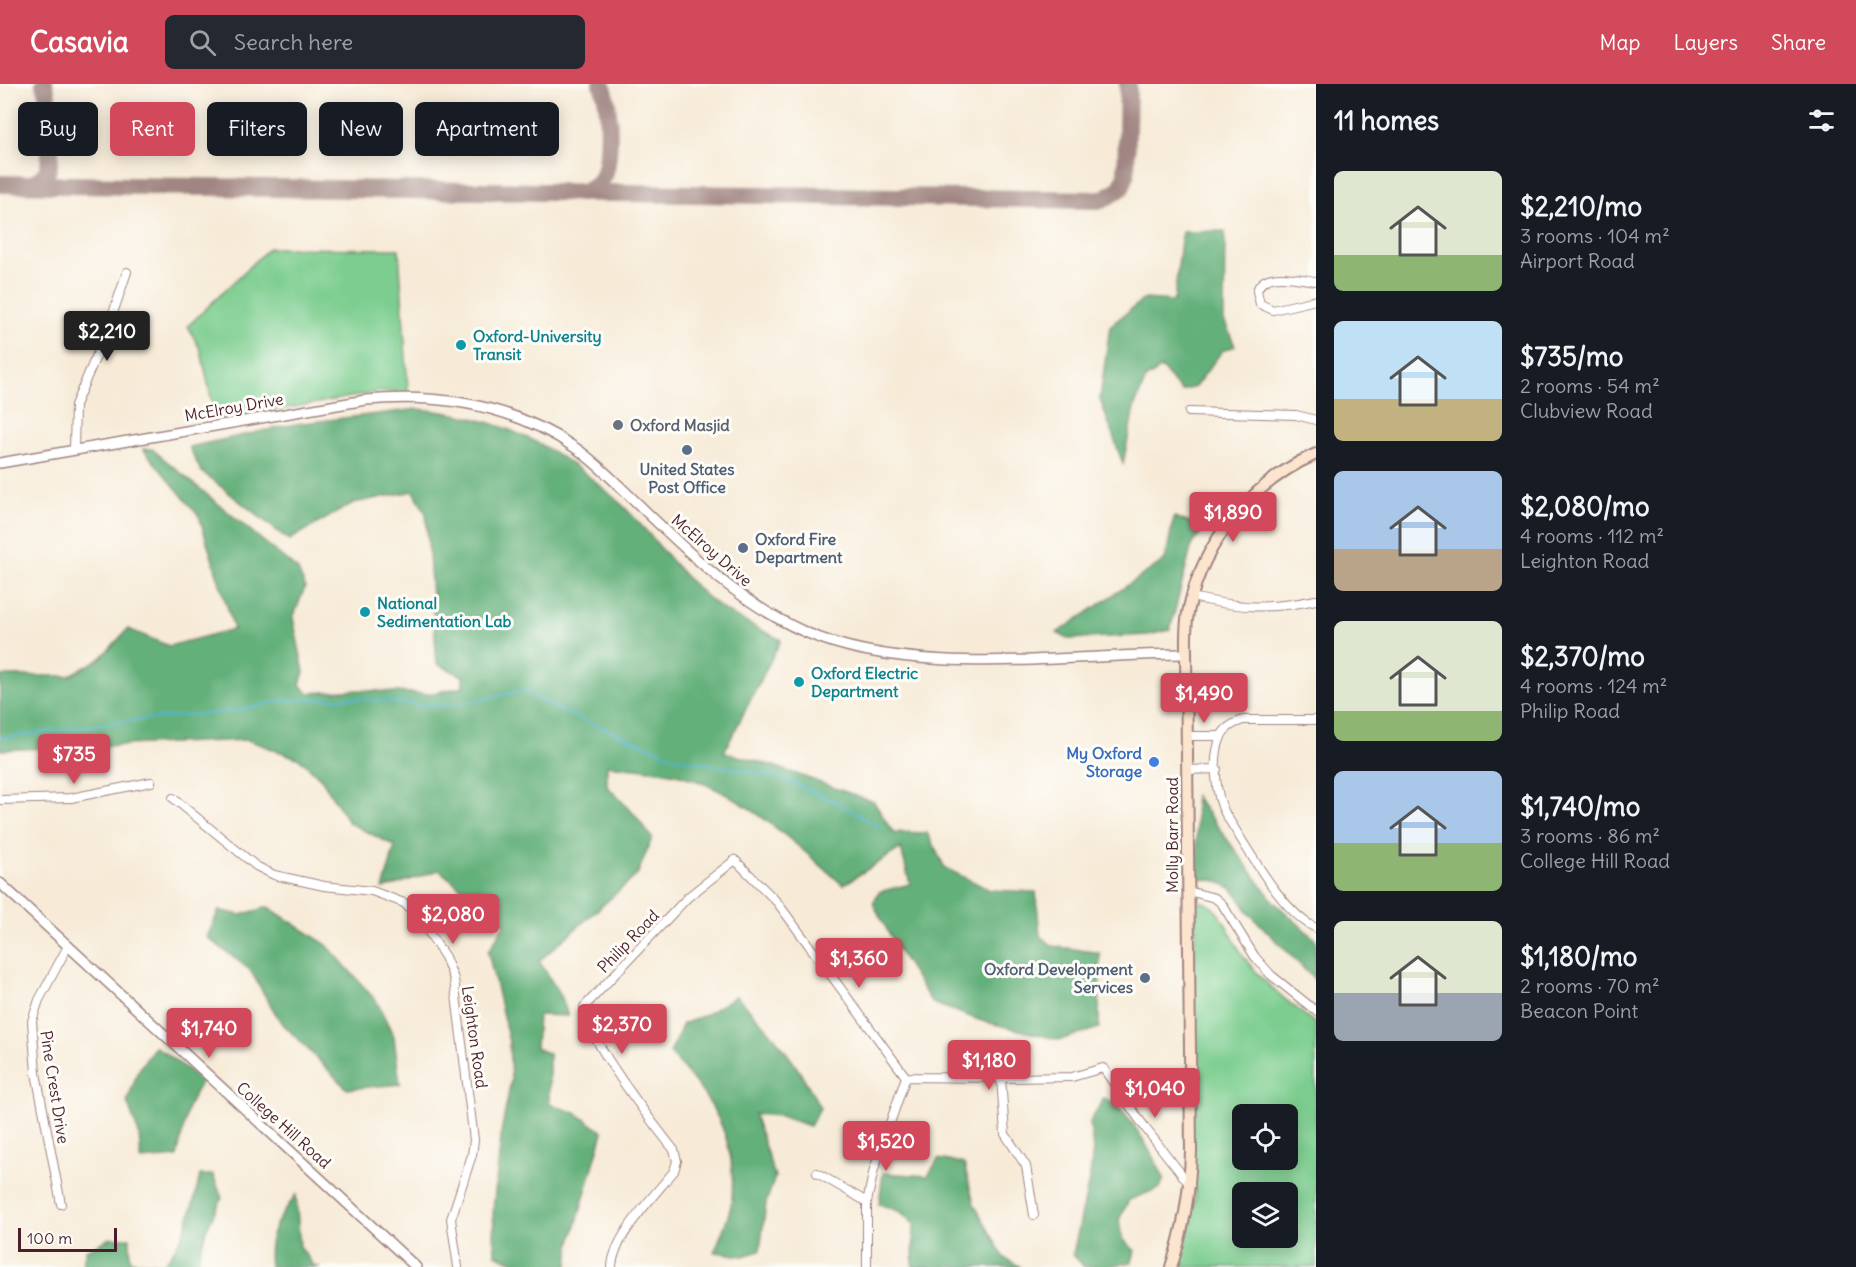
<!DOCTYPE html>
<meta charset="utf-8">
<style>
body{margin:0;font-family:Delius,sans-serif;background:#242831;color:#f1f3f6;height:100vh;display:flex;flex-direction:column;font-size:22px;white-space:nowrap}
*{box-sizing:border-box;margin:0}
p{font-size:20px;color:#9ea1a6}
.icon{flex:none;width:33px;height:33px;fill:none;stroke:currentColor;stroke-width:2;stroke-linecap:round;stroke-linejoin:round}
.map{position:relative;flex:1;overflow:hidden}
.sheet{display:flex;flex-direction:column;background:#171b24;width:540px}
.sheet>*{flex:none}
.top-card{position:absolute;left:18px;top:18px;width:570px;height:54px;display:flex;gap:12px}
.controls{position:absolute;left:1232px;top:1020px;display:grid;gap:12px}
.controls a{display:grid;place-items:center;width:66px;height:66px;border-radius:9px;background:#171b24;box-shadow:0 3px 15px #0003;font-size:30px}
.scale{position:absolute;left:18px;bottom:15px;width:99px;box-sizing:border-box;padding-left:6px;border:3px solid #4a1f2b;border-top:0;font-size:16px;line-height:21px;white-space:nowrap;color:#4a1f2b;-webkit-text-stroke:4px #fdfcf7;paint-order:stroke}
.price{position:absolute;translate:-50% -51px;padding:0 14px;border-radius:6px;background:#d1495b;color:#fff;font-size:20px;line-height:39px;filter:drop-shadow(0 2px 3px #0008)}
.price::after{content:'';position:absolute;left:50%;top:36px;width:18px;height:14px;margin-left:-9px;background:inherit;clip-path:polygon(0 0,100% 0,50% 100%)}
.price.on{background:#222;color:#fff}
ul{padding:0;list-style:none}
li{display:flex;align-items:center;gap:18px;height:150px;padding:0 18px}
li span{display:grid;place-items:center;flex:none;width:168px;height:120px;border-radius:9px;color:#555}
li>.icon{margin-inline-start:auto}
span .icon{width:72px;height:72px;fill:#fffc;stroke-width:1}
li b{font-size:26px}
h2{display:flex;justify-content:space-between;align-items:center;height:72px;padding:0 18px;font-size:26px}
.chip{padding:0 21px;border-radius:9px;background:#171b24;box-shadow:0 3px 15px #0003;font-size:21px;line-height:54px}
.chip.on{background:#d1495b;color:#fff}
header{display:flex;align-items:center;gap:36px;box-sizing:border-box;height:84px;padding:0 30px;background:#d1495b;color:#fff}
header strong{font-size:28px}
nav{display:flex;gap:33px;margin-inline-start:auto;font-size:21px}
.search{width:420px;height:54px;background:#242831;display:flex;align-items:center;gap:15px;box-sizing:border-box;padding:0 21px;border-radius:9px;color:#9ea1a6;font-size:22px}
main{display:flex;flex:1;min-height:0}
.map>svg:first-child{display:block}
</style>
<header>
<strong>Casavia</strong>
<div class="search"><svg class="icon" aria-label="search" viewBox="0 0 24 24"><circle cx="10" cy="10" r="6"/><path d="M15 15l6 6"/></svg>Search here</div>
<nav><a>Map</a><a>Layers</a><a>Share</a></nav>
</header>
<main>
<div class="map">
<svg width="1316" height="1183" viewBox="0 0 1316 1183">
<rect width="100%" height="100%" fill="#fdfcf7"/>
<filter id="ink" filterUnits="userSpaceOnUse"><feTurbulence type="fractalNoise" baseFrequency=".0167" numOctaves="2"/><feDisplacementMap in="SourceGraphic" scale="12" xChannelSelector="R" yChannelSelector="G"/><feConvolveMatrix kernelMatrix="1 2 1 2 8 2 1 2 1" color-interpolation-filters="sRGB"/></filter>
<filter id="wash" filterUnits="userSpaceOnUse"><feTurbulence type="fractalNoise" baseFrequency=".008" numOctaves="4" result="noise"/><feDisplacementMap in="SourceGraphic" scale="24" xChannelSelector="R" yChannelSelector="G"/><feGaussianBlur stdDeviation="1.35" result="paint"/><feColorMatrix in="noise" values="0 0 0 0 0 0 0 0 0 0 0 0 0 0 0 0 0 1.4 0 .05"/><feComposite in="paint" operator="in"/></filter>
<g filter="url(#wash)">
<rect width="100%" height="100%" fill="#f7ebd8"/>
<path fill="#7bcd8f" stroke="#62765d" stroke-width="1.5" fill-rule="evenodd" d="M269 164 399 165 408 307 379 308 216 337 201 267 188 242Z
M1203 818C1224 826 1231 855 1244 873 1263 900 1291 920 1316 940V1183H1178L1195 1118 1189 974 1195 878V819ZM1242 1030H1287V1076H1242ZM1242 1108H1287V1154H1242Z"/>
<path fill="#64b07a" stroke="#576852" stroke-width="1.5" d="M1225 147 1224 236 1235 262 1222 267 1195 303 1181 307 1162 284 1146 294 1134 324 1123 380 1100 315 1110 242 1144 215 1174 217 1182 148Z
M418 325C501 332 559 363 620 419 654 451 679 493 717 521 736 535 760 545 781 556L724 668 774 682 874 718 893 748 927 749 945 784 990 806 1036 808 1040 852 1053 862 1100 869 1099 944 1060 956 982 937 932 919 895 861 873 819 879 808 910 800 901 764 843 801C795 759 743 709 680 691 657 685 630 684 607 681V702L635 731 652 754 637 791 539 877 562 914 568 932 538 931 536 964 549 970V1020L576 1029 603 1048 570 1162 568 1183H526L495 1170 493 1126 502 1044 511 996 509 958 488 868 505 840 439 786 383 805 395 762 349 739 322 696 300 675 248 656 0 666V592H69L101 574 128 545 169 562 234 545 199 432 143 365H152L298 486 305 503 293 534 304 588 300 601 308 609 360 606 428 610 463 603V592L437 580 426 430 414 407 353 419 289 456 201 387 189 363 295 340Z
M1174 433 1204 444 1192 460 1170 546 1148 551 1068 555 1057 549 1165 476Z
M1195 712 1273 817 1316 856V897L1249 829 1233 805 1217 797 1198 794Z
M268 823 327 861 377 918 394 953 400 1000 347 1005 280 937 250 886 207 853 219 826 240 831Z
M736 912C771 946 799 980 820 1024L810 1042 780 1032 754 1030 775 1093 766 1119 760 1167 743 1172 715 1168C720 1151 731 1131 732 1114 737 1050 711 1014 670 969L683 940 707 930Z
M155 962 202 996 188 1023 177 1073 141 1076 139 1050 127 1018 138 987Z
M1104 1014C1128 1023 1152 1071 1164 1094L1160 1104 1129 1116 1119 1136 1124 1156 1135 1167 1132 1178 1105 1183H1084L1073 1170 1090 1092 1093 1066 1090 1038Z
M938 1075 964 1080 974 1120 1004 1174 1021 1183H913L914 1140 901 1128 879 1120 883 1089 928 1092Z
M200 1091H213L222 1114 206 1146 196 1183H82L86 1166 110 1154H130V1177L163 1180C186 1156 193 1123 200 1091Z
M296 1111 300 1163 314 1182 320 1183H270C266 1151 277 1136 296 1111Z"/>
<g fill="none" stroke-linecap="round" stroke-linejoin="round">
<path stroke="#51b5cf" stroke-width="2" d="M0 654 119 638 232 627 285 616 356 614 431 622 470 618 524 606 559 626 677 674 780 693 838 719 882 745"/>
<path stroke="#a08582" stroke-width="18" d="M0 100 1102 116 1121 104 1126 91 1128 0
M31 100C38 97 45 93 48 85 52 71 50 13 44 0
M580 109C589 105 598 102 603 93 611 79 611 13 601 0"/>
</g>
</g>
<g filter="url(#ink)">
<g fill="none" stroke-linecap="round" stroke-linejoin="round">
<g stroke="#a08582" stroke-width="10">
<path id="minor" d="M1316 197C1298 195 1263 185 1257 207L1260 220 1273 226 1316 216
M1189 328 1296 331 1316 336
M74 366 75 321 107 247 127 188
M1192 513C1239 524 1267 526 1316 516
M1316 636H1243C1234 639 1224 644 1221 653 1212 673 1215 712 1226 731 1247 763 1282 829 1316 844
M1188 652H1221
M1187 686 1217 685
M173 714 256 782 274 791 324 802 372 807 404 819 420 835 445 873 454 895 474 1056 472 1071 451 1135 458 1183
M0 716 71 714 151 698
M1188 807 1215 814 1222 820 1255 873 1271 891 1316 927
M817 1089 867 1118
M61 1120 36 989 32 937 39 916 68 862
M1034 1131 1026 1082 1005 1050 1001 994 1072 993 1103 984 1146 1045 1190 1101
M612 1183C613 1153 655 1111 674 1087L677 1077 674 1066C652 1038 587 956 584 923L688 813 735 776 777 818 906 993 1001 994
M867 1183V1118L874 1085 906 993"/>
</g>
<g stroke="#a08582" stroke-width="12">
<path id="tertiary" d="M0 379 366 316C441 309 514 321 577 365 598 380 616 399 634 416 687 467 737 518 805 548 912 595 1070 570 1186 570
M0 799 416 1183"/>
</g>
<g stroke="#a08582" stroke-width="14">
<path id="secondary" d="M1171 1183C1184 1145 1190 1107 1191 1067L1186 570C1186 555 1185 539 1189 524 1203 457 1254 397 1316 370"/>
</g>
<use href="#minor" stroke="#fff" stroke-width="8"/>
<use href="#tertiary" stroke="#fff" stroke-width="9"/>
<use href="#secondary" stroke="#fce5cf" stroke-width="10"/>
</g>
</g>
<g fill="#0f9aa8" stroke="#fdfcf7" stroke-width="2">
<circle cx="461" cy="261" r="6"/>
<circle cx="365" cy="528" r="6"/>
<circle cx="799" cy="598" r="6"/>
</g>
<circle fill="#6b7280" stroke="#fdfcf7" stroke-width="2" cx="618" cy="341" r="6"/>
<g fill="#5c6f8a" stroke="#fdfcf7" stroke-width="2">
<circle cx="687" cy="366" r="6"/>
<circle cx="743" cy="464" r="6"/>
<circle cx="1145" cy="894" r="6"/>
</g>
<circle fill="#3f7fe0" stroke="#fdfcf7" stroke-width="2" cx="1154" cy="678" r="6"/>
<g text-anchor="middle" stroke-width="6" stroke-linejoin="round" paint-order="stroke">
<g font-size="16" font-weight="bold" fill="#0d838f" stroke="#fdfcf7" text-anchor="start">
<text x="473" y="258">Oxford-University<tspan x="473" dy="18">Transit</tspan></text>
<text x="377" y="525">National<tspan x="377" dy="18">Sedimentation Lab</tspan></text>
<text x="811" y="595">Oxford Electric<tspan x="811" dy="18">Department</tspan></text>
</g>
<g font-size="16" fill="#4a1f2b" stroke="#fdfcf7">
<text transform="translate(234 323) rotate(-10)" y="6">McElroy Drive</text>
<text transform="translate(712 466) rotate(41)" y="6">McElroy Drive</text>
<text transform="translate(1172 751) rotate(-90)" y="6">Molly Barr Road</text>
<text transform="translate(628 857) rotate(-46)" y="6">Philip Road</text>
<text transform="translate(475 953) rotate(82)" y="6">Leighton Road</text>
<text transform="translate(55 1003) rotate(81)" y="6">Pine Crest Drive</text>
<text transform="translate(284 1041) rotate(42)" y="6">College Hill Road</text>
</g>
<g font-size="16" font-weight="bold" fill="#5b616d" stroke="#fdfcf7" text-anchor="start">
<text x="630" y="347">Oxford Masjid</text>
</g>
<g font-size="16" font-weight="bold" fill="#4e5e75" stroke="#fdfcf7">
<text x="687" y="391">United States<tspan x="687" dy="18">Post Office</tspan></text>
<text x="755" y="461" text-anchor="start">Oxford Fire<tspan x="755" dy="18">Department</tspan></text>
<text x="1133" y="891" text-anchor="end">Oxford Development<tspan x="1133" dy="18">Services</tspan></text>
</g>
<g font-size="16" font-weight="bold" fill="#366cbe" stroke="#fdfcf7" text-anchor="end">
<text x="1142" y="675">My Oxford<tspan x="1142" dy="18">Storage</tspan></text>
</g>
</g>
</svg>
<div class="controls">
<a><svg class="icon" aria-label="locate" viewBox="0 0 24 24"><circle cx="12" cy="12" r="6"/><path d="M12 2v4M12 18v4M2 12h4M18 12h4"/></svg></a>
<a><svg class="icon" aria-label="layers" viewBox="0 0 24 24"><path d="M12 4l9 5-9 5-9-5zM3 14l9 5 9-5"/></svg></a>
</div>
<div class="scale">100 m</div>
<b class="price on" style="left:107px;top:278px">$2,210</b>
<b class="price" style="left:1233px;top:459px">$1,890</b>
<b class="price" style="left:1204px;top:640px">$1,490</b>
<b class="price" style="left:74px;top:701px">$735</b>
<b class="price" style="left:453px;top:861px">$2,080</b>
<b class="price" style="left:859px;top:905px">$1,360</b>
<b class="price" style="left:622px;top:971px">$2,370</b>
<b class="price" style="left:209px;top:975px">$1,740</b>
<b class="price" style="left:989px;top:1007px">$1,180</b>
<b class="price" style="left:1155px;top:1035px">$1,040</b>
<b class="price" style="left:886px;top:1088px">$1,520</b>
<div class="top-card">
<a class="chip">Buy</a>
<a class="chip on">Rent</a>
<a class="chip">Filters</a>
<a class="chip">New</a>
<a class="chip">Apartment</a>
</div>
</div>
<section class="sheet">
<h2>11 homes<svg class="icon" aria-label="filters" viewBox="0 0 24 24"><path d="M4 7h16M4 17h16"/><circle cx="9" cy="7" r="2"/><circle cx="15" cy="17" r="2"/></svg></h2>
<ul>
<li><span style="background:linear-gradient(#dfe7d0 70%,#8fb573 0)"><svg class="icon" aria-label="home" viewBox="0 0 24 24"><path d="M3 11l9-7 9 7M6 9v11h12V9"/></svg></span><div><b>$2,210/mo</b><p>3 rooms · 104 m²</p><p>Airport Road</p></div></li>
<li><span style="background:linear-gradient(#bfe0f5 65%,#c2b280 0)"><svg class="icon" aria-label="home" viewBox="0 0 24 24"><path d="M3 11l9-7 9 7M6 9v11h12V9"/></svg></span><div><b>$735/mo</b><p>2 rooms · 54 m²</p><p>Clubview Road</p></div></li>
<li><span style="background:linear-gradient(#a9c7e8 65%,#b9a48a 0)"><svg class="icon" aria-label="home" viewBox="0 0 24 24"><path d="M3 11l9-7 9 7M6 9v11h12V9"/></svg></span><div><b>$2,080/mo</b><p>4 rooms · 112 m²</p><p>Leighton Road</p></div></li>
<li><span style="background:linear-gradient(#dfe7d0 75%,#8fb573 0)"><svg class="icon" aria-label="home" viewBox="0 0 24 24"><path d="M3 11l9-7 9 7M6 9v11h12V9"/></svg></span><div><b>$2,370/mo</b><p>4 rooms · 124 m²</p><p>Philip Road</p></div></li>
<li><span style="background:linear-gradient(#a9c7e8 60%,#8fb573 0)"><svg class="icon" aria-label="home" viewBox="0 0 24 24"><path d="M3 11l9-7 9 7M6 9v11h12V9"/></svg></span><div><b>$1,740/mo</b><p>3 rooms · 86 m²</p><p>College Hill Road</p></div></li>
<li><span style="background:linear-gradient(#dfe7d0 60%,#9aa5b1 0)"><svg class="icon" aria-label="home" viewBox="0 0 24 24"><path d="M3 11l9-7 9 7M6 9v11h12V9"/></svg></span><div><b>$1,180/mo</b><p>2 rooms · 70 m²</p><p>Beacon Point</p></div></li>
</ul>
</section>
</main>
